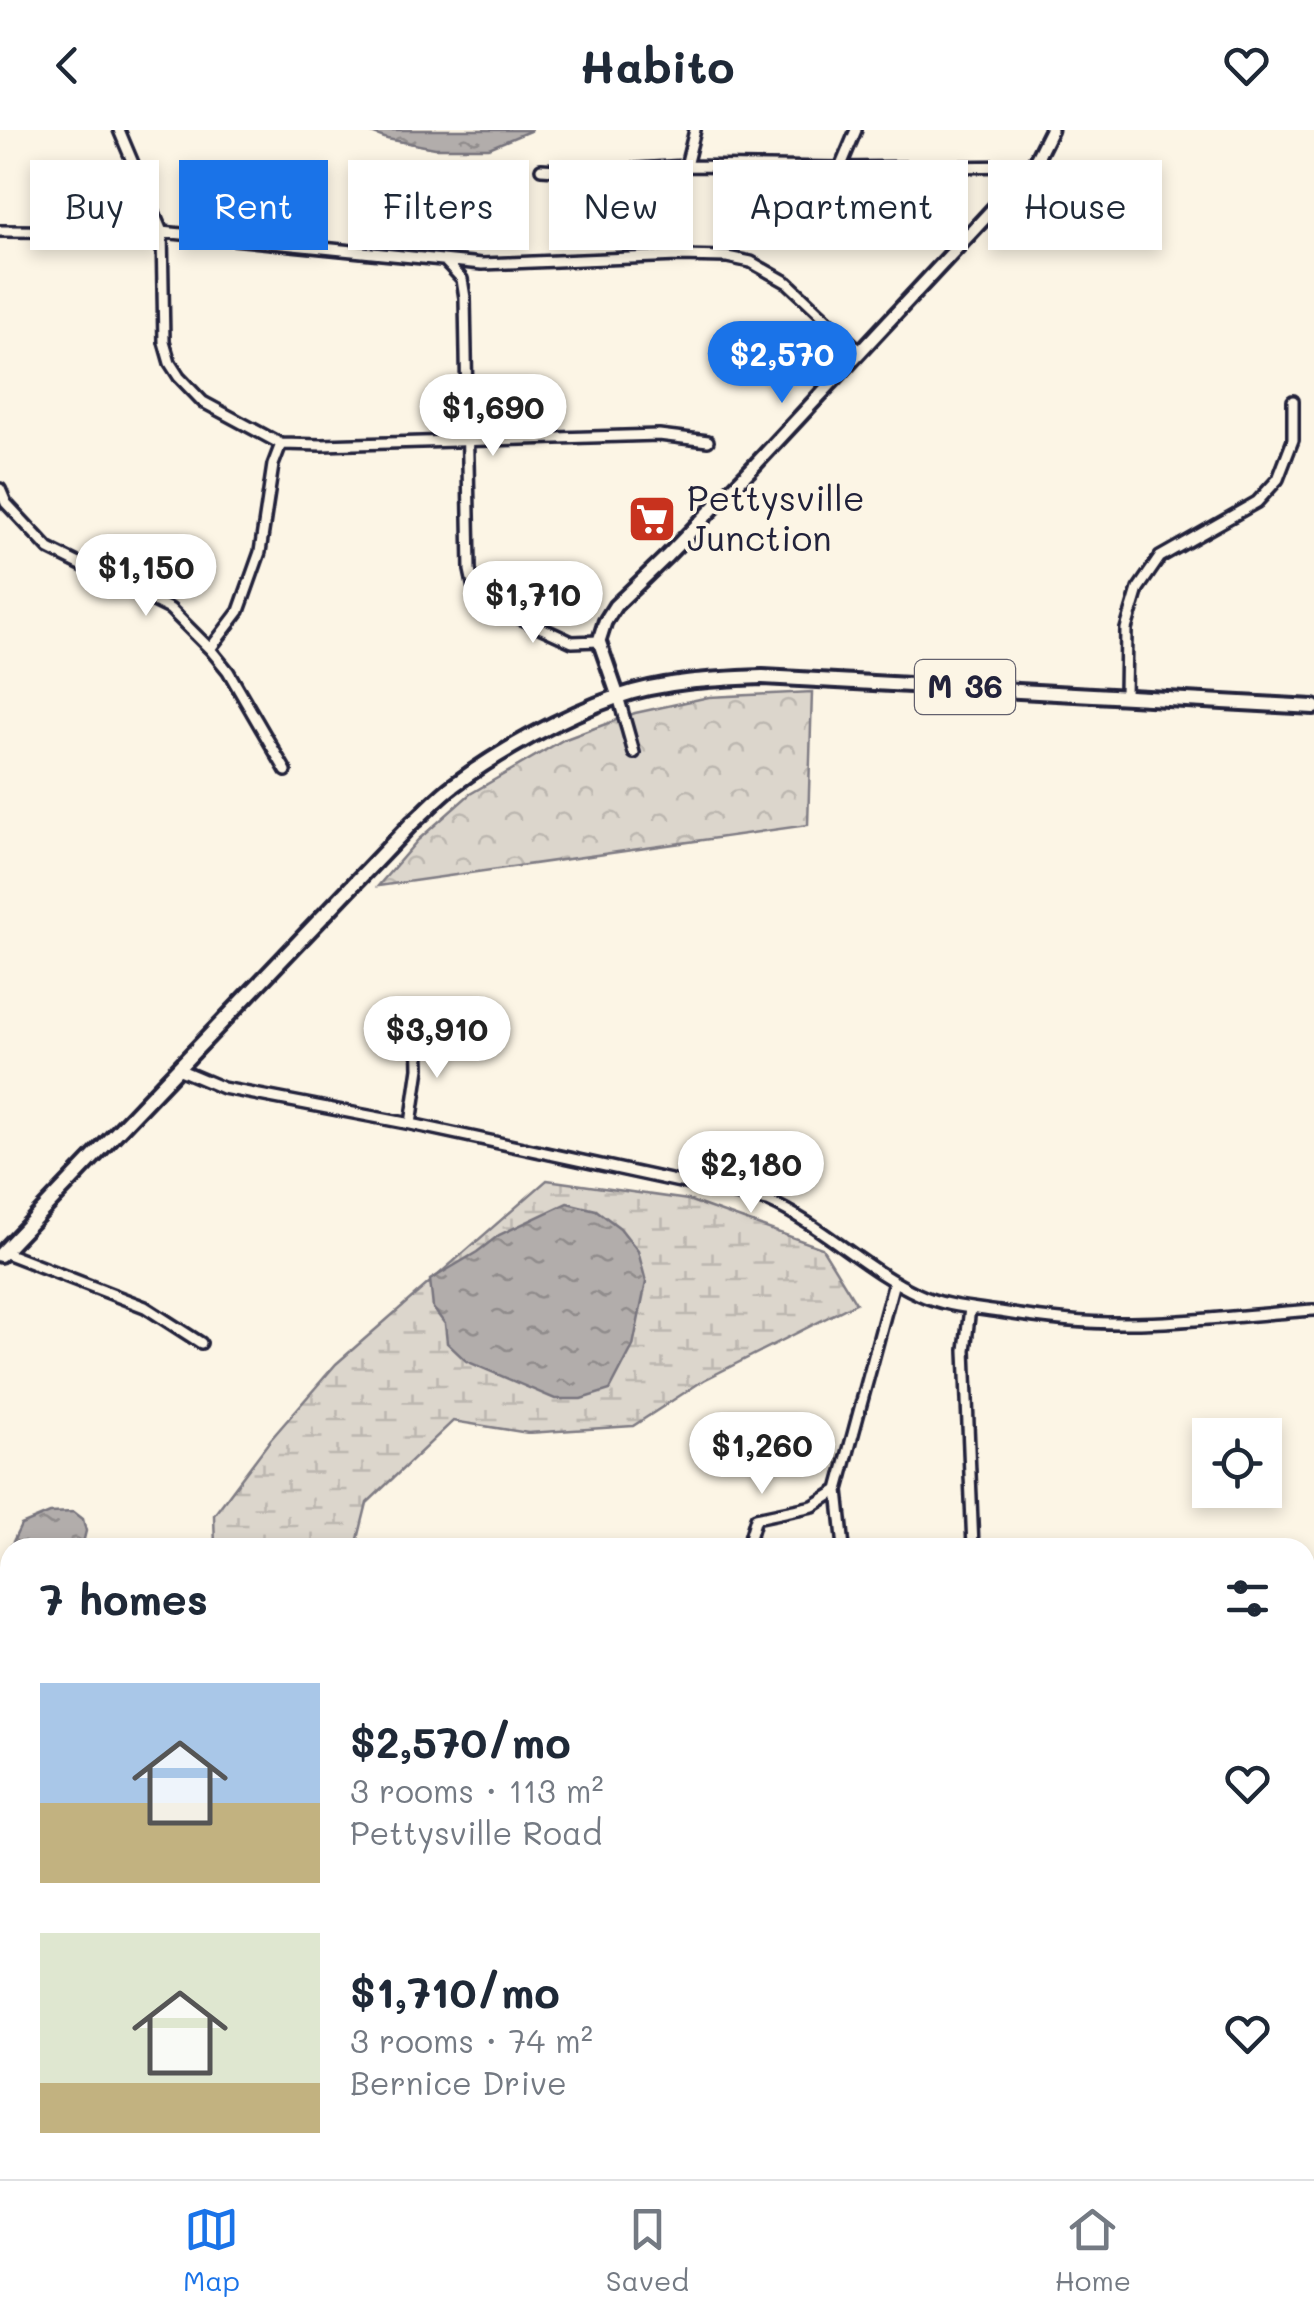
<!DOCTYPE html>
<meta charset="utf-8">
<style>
body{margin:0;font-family:Mali,sans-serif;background:#f2f2f3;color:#1f2937;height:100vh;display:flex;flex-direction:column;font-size:38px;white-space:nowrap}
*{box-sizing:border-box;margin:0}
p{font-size:32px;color:#747a83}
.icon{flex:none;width:55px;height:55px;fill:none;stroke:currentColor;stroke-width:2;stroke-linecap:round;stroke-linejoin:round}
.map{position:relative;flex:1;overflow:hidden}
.drawer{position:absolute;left:0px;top:1408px;width:1315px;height:642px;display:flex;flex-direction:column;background:#fff;border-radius:30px 30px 0 0;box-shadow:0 5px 15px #0003}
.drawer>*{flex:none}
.guide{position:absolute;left:30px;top:30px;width:1255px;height:90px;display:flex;gap:20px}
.controls{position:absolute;left:1192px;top:1288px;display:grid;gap:20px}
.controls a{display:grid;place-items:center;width:90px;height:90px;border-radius:0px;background:#fff;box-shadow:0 5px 15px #0003;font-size:50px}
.price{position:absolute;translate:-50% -85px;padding:0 22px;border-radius:35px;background:#fff;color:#222;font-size:32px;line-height:65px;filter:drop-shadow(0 2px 5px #0008)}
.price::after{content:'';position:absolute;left:50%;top:60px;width:30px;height:22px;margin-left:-15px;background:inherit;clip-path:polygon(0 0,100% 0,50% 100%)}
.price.current{background:#1a73e8;color:#fff}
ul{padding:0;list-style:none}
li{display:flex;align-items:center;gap:30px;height:250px;padding:0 40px}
li span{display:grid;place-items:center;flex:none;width:280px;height:200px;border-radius:0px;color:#555}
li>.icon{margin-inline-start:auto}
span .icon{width:120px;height:120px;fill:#fffc;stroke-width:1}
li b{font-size:42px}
h2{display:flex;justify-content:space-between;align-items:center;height:120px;padding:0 40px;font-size:42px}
.tag{padding:0 35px;border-radius:0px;background:#fff;box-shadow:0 5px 15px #0003;font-size:35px;line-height:90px}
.tag.current{background:#1a73e8;color:#fff}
header{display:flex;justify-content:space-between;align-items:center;height:130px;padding:0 40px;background:#fff;font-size:45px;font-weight:700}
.tabs{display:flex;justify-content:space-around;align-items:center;height:140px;border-top:2px solid #e0e1e3;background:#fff;font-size:28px;color:#747a83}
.tabs a{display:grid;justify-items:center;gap:5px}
.tabs .current{color:#1a73e8}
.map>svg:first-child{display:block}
</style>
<header><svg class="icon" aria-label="back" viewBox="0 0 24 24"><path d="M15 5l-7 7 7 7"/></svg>Habito<svg class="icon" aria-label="heart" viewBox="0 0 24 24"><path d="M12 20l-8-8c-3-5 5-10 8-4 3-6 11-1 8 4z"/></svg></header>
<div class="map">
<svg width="1314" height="2049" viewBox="0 0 1314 2049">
<defs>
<pattern id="forest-crowns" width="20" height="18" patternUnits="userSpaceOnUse" patternTransform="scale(2.5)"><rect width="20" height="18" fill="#dcd6cc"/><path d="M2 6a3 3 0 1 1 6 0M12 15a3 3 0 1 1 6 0" fill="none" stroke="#bcb7b0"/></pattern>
<pattern id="wetland-marsh" width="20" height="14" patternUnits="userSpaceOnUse" patternTransform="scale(2.5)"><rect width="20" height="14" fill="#dcd6cc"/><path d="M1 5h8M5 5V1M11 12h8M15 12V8" fill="none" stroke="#bcb7b0"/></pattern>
<pattern id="water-ripples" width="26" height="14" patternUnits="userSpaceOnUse" patternTransform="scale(2.5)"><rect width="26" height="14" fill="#b2adab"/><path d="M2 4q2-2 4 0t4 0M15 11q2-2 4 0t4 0" fill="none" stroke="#908c8c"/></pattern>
</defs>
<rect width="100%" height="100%" fill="#fcf5e5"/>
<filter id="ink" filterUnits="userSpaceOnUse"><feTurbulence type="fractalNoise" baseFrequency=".01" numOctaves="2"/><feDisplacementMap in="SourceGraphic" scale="20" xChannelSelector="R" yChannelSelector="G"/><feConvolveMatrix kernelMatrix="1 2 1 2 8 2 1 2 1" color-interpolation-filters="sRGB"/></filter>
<g filter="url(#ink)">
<path fill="url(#forest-crowns)" stroke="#7f7c84" stroke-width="2.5" d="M812 562 808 695 378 756 418 710 470 664 563 610 635 583 709 567Z"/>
<path fill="url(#wetland-marsh)" stroke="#7f7c84" stroke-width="2.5" d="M547 1050 688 1070 822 1118 856 1173 704 1250 633 1296 528 1303 453 1291 367 1373 356 1417H215L214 1385 271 1309 336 1234Z
M1305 1906 1314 1912V2049H1107L1116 2040H1305Z
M10 1963V2040H695L694 2049H0V1978Z"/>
<path fill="url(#water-ripples)" stroke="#78757e" stroke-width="2.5" d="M364 0H532L489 18H435L387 9Z
M567 1073 596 1080 620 1098 638 1121 646 1152 633 1216 610 1260 581 1269H555L466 1231 447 1213 445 1194 433 1178 430 1150 477 1122 499 1105Z
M74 1382 83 1389 86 1401 82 1417 10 1418 21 1395 50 1383Z
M716 2040H1092L1087 2046 1078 2049H714Z"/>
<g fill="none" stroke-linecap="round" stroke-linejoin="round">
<path stroke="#78757e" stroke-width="2.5" d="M123 2049 162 2044 176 2049
M204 2049 208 2040
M605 2049 603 2043 606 2040
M632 2049 648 2042 655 2049"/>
<g stroke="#22223b" stroke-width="16">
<path id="minor" d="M119 0 162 102 164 212 170 233 179 247 203 272 281 314 322 315 659 305 708 311
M686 36 695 0
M840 38 856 0
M541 39 589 42 686 36 840 38 1033 36
M0 101 162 102 482 134 678 126 727 127 751 132 788 153 860 221
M445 131 462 149 465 168 470 440 476 468 572 512 599 511
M0 359 6 373 49 419 170 479 210 519 228 541 286 641
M210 519 239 481 260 422 273 335 281 314
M618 566 634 623
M1125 566 1126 499 1138 459 1160 427 1257 372 1278 349 1293 310V271
M178 939 223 958 411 994 768 1071C822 1095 864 1139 918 1164 943 1176 973 1178 1000 1182 1043 1189 1086 1194 1130 1193 1191 1193 1253 1184 1314 1180
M411 994 419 938 418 904
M3 1122 145 1177 201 1213
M970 1178 965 1220 973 1418
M747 1418 756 1388 813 1376 838 1360
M844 1418 838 1360 894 1152
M1305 1496 1314 1490"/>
</g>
<g stroke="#22223b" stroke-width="19">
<path id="secondary" d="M618 566 599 511 605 492 615 476 667 426 753 337 1033 36 1051 0"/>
</g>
<g stroke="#22223b" stroke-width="20">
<path id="primary" d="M0 1125 413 692C427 680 439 666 454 655 500 621 562 586 617 567 663 551 714 549 763 547L1314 577"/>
</g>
<use href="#minor" stroke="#fcf5e5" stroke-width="9"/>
<use href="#secondary" stroke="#fcf5e5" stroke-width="11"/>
<use href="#primary" stroke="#fcf5e5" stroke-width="12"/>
</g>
</g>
<defs>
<g id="supermarket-square" transform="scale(2.5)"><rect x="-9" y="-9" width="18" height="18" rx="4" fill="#c8321e" stroke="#fcf5e5"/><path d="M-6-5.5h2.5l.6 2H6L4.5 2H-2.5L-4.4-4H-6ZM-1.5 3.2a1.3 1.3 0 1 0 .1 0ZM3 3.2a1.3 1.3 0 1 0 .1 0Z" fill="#fff"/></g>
</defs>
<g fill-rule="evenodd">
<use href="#supermarket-square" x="652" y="389"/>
</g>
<g text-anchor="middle" stroke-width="8" stroke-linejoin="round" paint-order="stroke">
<rect fill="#fcf5e5" stroke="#63616e" stroke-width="2.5" x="915" y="530" width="100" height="54" rx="8"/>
<g font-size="32" font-weight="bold" fill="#22223b">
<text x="965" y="568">M 36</text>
</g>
<g font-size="35" fill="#22223b" stroke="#fcf5e5" text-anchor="start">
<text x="687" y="381">Pettysville<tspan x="687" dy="40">Junction</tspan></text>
</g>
</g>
</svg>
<div class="controls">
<a><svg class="icon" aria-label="locate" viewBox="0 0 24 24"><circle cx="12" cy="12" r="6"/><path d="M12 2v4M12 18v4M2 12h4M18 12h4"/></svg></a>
</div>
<b class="price current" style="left:782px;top:276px">$2,570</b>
<b class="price" style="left:493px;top:329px">$1,690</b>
<b class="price" style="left:146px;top:489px">$1,150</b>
<b class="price" style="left:533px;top:516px">$1,710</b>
<b class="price" style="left:437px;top:951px">$3,910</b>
<b class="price" style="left:751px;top:1086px">$2,180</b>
<b class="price" style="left:762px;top:1367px">$1,260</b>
<div class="guide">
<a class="tag">Buy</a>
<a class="tag current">Rent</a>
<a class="tag">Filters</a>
<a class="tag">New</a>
<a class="tag">Apartment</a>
<a class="tag">House</a>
</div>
<section class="drawer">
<h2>7 homes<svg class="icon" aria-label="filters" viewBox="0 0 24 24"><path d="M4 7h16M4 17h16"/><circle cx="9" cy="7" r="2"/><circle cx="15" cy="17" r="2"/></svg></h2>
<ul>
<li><span style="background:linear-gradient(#a9c7e8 60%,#c2b280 0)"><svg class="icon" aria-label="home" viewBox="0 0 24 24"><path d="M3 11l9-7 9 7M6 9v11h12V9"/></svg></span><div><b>$2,570/mo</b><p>3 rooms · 113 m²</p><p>Pettysville Road</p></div><svg class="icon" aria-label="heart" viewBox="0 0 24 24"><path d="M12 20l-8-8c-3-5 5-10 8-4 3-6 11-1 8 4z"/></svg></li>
<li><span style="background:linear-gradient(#dfe7d0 75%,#c2b280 0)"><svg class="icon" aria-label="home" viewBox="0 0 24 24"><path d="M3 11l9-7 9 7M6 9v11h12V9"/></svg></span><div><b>$1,710/mo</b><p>3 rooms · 74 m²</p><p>Bernice Drive</p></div><svg class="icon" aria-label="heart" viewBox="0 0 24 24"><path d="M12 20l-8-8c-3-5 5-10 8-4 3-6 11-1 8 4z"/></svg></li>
</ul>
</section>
</div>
<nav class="tabs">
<a class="current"><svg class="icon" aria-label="map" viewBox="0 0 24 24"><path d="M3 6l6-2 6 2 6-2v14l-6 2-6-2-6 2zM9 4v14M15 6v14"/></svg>Map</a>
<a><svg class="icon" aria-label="saved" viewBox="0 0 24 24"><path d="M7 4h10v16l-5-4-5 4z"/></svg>Saved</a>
<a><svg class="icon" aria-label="home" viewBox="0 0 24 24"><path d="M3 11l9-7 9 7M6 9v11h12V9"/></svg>Home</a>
</nav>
